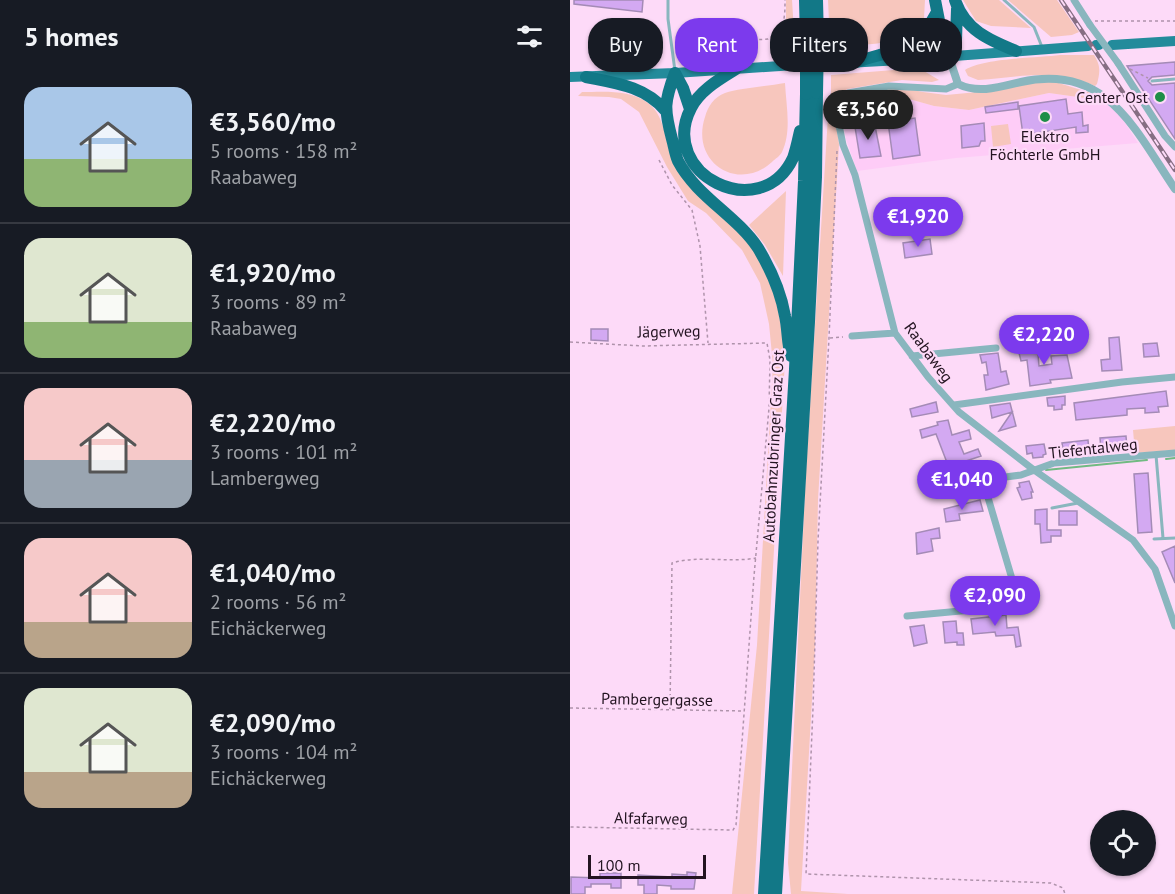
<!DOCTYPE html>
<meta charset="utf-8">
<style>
body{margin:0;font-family:"PT Sans",sans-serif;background:#20242c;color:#f1f3f6;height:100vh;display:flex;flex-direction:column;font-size:22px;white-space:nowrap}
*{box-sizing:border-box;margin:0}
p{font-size:20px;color:#9ea1a6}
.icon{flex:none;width:33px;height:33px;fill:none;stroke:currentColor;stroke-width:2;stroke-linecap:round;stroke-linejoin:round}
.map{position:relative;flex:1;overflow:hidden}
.drawer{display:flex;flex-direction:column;background:#171b24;width:570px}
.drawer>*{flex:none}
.guide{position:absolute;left:18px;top:18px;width:496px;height:54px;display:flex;gap:12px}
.fabs{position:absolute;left:520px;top:810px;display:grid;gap:12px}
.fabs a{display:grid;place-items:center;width:66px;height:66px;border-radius:50%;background:#171b24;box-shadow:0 2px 4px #0004;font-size:30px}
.scale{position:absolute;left:18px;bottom:15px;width:118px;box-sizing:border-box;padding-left:6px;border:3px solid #231421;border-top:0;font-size:16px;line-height:21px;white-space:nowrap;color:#231421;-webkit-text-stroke:4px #fddaf8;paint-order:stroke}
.price{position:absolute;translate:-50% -51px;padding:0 14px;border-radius:21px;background:#7c3aed;color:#fff;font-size:20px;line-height:39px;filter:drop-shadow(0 2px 3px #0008)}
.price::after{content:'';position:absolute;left:50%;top:36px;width:18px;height:14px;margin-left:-9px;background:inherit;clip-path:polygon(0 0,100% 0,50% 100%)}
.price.selected{background:#222;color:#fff}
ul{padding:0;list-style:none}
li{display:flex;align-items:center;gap:18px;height:150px;padding:0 24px}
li+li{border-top:2px solid #363941}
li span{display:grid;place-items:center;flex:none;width:168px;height:120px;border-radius:18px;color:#555}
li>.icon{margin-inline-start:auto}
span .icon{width:72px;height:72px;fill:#fffc;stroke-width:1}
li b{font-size:26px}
h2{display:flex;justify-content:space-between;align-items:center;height:72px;padding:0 24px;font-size:26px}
.tag{padding:0 21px;border-radius:24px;background:#171b24;box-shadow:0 2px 4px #0004;font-size:21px;line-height:54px}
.tag.selected{background:#7c3aed;color:#fff}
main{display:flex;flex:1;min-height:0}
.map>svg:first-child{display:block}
</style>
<main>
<section class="drawer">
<h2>5 homes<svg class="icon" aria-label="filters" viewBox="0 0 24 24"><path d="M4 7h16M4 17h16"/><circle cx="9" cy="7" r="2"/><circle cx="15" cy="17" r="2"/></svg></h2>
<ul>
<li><span style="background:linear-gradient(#a9c7e8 60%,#8fb573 0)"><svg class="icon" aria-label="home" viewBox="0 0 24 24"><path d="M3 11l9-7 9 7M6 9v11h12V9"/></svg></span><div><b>€3,560/mo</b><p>5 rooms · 158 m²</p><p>Raabaweg</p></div></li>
<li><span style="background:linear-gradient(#dfe7d0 70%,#8fb573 0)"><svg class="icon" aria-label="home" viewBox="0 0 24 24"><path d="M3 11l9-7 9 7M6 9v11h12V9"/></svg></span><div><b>€1,920/mo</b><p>3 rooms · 89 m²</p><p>Raabaweg</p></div></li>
<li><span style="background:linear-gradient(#f6c9c9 60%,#9aa5b1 0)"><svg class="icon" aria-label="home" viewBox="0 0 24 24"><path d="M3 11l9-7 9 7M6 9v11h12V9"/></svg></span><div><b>€2,220/mo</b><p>3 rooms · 101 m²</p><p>Lambergweg</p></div></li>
<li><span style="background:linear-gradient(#f6c9c9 70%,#b9a48a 0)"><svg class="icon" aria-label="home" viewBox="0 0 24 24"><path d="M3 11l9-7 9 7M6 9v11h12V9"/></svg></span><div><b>€1,040/mo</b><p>2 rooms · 56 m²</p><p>Eichäckerweg</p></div></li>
<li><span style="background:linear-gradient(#dfe7d0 70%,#b9a48a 0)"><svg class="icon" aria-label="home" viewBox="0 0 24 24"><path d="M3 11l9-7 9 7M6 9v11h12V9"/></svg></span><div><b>€2,090/mo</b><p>3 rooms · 104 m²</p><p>Eichäckerweg</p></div></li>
</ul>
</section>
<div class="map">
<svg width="605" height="894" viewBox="0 0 605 894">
<rect width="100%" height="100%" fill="#fddaf8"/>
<path fill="#feccf7" d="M301 91 325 95 364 106 399 110 479 93 522 99 521 93 529 97 550 115 568 143 386 158 287 171 276 139 272 111 277 97 281 101 302 99Z"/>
<path fill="#f7c6bd" d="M216 0H222L225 47 209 46 207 36 216 19Z
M258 0H355L354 18 344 33 341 32C308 49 294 43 260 45Z
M393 0H429L461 28 421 26 406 21Z
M438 0H487L509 32 502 35 481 37Z
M490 55H524C531 66 530 72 527 84L525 86C484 68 451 77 408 80L398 76 395 70C412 58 467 58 490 55Z
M349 68 369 80 362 82 332 80 277 89 270 96 264 107 261 108V75Z
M479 80 521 93 522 99 479 93 399 110 364 106 325 95 301 91 322 86 353 92 376 95 429 90Z
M215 83C216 105 222 131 212 152 210 156 205 159 202 162 168 193 120 162 135 117 138 106 144 97 155 93 170 88 198 86 215 83Z
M12 92C33 92 60 89 78 103 98 118 94 148 106 168 124 197 153 216 176 240 205 272 211 319 215 360L184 894H162L187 645 203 365 199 324 190 283 172 250 136 213 118 201 97 167 69 112 51 99 39 97 8 96Z
M258 116 265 117 269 144 248 500 245 648 231 891 278 894H221L218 863 220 811 236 471Z
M438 124 441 144 423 147 421 126Z
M216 191 213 276 195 245 179 225Z
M605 426V450L565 453 563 430Z"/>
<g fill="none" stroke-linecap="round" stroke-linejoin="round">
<path stroke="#71ba82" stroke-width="2" d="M596 459 605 458
M476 470 577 460"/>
</g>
<path fill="#d3a9f2" stroke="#a48bb6" stroke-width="1.5" d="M4 0H73L72 12 4 4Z
M605 62V75L582 77 578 81 582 85 605 83V139L557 66Z
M496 99 498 114 512 112 513 126 518 125V132L506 133V127L453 135 449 106Z
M448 102V109L416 113 415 107Z
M345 118 350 155 323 159 318 122Z
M304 121 311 156 290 158 285 127 298 125 297 122Z
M414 123 415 141H411L409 146 392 148 391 126Z
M360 239 362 254 335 258 333 243Z
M21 329H38V341L21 340Z
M549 337 552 370 532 371 531 360 540 359 539 338Z
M467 343 469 366 482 364 481 356 497 355 502 378 480 380 481 383 460 386 457 360 451 361 447 345Z
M587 343 589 356 574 357 573 344Z
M428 353 431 372 436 371 439 384 416 390 414 375H418L416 362 412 363 410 355Z
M596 391 598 406 588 407 589 412 575 413V408L557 409V415L506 420 504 403Z
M495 396V405H492V409L484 410V406H478L477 398Z
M366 402 368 412 342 417 340 409Z
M440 403 446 426 429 431 442 412 422 418 420 406Z
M378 420 382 435 399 430 401 439 389 442 394 454 408 449 411 456 396 461 404 484 396 487 395 483 386 486 366 434 352 438 350 430 368 425 367 422Z
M556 436 557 448 531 450 530 438Z
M518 440 519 452 494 455 492 443Z
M474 444 476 454 473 455V457L463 458 462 453 457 454 456 446Z
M578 473 582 532 568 533 564 474Z
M459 481 463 492H461L462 498 452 500 447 488 450 487 449 483Z
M410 500 413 511 389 514 390 520 376 522 374 509Z
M477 509V530H491V536H481V542L471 543 470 524H465V510Z
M489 511H507V525H489Z
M369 528 370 538 361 539 363 551 347 554 346 533Z
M605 546V583L592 552Z
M436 615 437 628 448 627 451 646 446 647 444 635 426 636 425 632 403 634 401 619Z
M386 621 387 633H393L394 645H387V642L375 643 373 622Z
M354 625 357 643 344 646 340 627Z
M117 872 126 873 124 889H101V886L87 885V894H74V885H68V875L102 877V874L117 875Z
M30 873H51V888H41V884H21V887H15V894H1V877L30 878Z"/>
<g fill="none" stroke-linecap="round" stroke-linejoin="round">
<path stroke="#af93ab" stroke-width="1.5" stroke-dasharray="3 3" stroke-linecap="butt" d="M525 21H605
M136 52V47L140 43 198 39C215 31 215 17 215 0
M560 69 578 78
M267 151 259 338 248 541 243 708 236 874 481 883 493 888 495 894
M89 160 102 185 122 210 130 246 138 343
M260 338 273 337
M0 342 73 346 197 343 200 360 199 408 184 576 166 825 163 830 0 827
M0 708 173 711
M100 709 102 563C129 555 158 563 186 558"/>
<path stroke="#89b6be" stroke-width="3" d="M98 0V19L105 71
M434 0 464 27 472 47
M582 81 605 79
M586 455 593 538
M482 508 508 503
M584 539 605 538"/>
<path stroke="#89b6be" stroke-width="7" d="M504 0 520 25
M548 63 595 136 605 147
M388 84 376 89 319 86 278 93 270 102 268 120 273 145 285 175 325 333 358 377 389 412 464 470 563 540 585 569 605 626
M282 336 325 333
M342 356 426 348
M384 405 552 382 605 377
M337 616 444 606 448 599 414 484 420 479 451 475 484 463 605 453"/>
<path stroke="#89b6be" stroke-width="8" d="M379 57 388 84C408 94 430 87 451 82 537 63 565 130 605 189"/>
<path stroke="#238b9b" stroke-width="10" d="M526 45H529
M542 45 605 41
M258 64 331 60 518 46
M0 77 105 73 225 65"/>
<path stroke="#127887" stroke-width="12" d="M235 0 236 40
M247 0 248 40
M365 0 373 41 379 57
M385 0C395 30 419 40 446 51
M379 57 386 40 387 9
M286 62C324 49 346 53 367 12
M166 69C150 79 130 90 121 108 87 174 191 226 223 158 226 150 228 140 230 131
M105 73C94 102 94 109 102 139 104 146 105 154 108 161 127 197 166 215 188 248 200 268 211 293 215 316 218 329 217 343 221 356
M105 73 113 88 120 109
M16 77C46 83 74 86 95 110
M194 894 225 369 234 181 236 94
M206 894 239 322 246 177 247 93"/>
<g stroke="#866e83" stroke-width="4.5">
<path id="rail" d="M491 0 605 170"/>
</g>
<use href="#rail" stroke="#fddaf8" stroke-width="2" stroke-dasharray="7" stroke-linecap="butt"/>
<path stroke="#89b6be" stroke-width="7" d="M520 25 548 63"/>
<path stroke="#127887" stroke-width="12" d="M236 40V94
M247 93 248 40"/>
</g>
<g fill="#1e8e47" stroke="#fddaf8" stroke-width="2">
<circle cx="590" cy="97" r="6"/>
<circle cx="475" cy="117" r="6"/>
</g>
<g text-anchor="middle" stroke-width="4.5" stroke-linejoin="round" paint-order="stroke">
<g font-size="16" fill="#231421" stroke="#fddaf8" text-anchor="end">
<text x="578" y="103">Center Ost</text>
<text x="475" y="142" text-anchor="middle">Elektro<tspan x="475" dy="18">Föchterle GmbH</tspan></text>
</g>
<g font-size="16" fill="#231421" stroke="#fddaf8">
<text transform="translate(99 331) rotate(-1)" y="6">Jägerweg</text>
<text transform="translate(359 352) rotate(54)" y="6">Raabaweg</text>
<text transform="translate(203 446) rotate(-87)" y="6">Autobahnzubringer Graz Ost</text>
<text transform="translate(523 448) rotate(-6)" y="6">Tiefentalweg</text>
<text transform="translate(87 699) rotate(1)" y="6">Pambergergasse</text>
<text transform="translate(81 818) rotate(1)" y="6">Alfafarweg</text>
</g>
</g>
</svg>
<div class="fabs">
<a><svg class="icon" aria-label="locate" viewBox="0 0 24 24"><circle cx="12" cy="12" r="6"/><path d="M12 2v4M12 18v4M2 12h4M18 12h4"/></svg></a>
</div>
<div class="scale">100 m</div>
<b class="price selected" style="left:298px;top:141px">€3,560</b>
<b class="price" style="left:348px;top:248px">€1,920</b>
<b class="price" style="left:474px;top:366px">€2,220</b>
<b class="price" style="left:392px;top:511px">€1,040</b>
<b class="price" style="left:425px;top:627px">€2,090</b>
<div class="guide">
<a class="tag">Buy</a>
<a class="tag selected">Rent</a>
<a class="tag">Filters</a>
<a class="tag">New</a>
</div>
</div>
</main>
